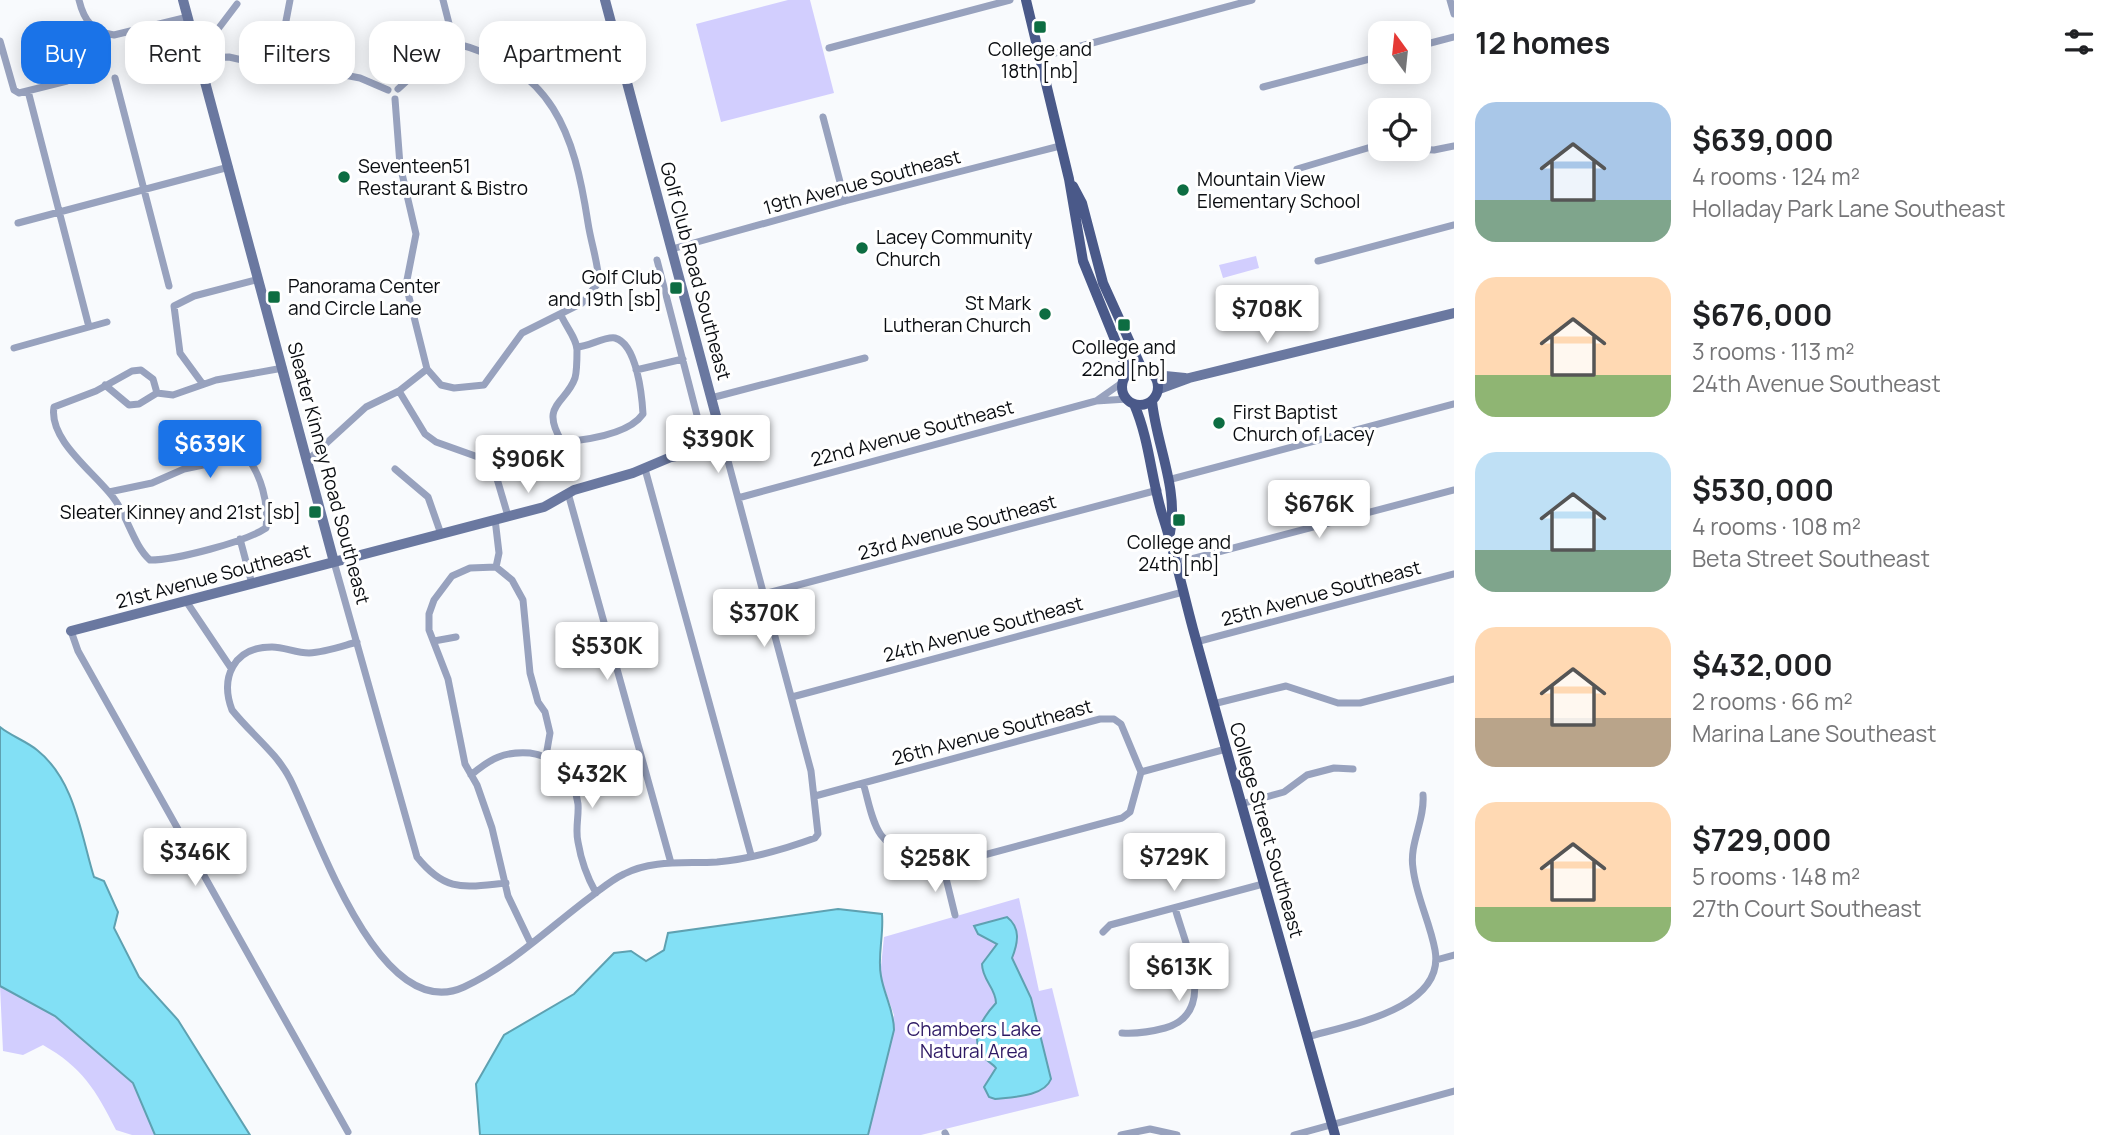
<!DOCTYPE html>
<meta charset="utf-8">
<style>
body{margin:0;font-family:Manrope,sans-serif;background:#f2f2f2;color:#202124;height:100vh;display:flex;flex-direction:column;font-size:26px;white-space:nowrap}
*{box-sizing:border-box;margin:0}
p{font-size:23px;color:#757577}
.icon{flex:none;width:38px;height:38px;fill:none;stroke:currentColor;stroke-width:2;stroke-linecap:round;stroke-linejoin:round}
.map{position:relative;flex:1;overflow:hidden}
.sheet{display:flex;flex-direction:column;background:#fff;width:665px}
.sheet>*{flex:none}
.guide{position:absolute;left:21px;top:21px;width:665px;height:63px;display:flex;gap:14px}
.needle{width:46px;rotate:345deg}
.controls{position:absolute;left:1368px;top:21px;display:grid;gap:14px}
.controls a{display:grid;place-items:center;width:63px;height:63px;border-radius:14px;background:#fff;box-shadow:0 4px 18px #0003;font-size:35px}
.price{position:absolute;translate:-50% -60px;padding:0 16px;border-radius:7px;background:#fff;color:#222;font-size:23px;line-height:46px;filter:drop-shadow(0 2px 4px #0008)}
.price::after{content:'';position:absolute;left:50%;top:42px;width:21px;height:16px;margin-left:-10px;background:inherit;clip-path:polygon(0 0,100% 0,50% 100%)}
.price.on{background:#1a73e8;color:#fff}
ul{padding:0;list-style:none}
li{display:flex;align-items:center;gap:21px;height:175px;padding:0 21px}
li span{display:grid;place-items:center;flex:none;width:196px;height:140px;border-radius:21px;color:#555}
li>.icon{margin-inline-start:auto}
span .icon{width:84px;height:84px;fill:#fffc;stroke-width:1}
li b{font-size:30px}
h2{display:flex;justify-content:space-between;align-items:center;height:84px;padding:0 21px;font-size:30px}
.chip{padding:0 24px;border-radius:21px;background:#fff;box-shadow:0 4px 18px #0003;font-size:24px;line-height:63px}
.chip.on{background:#1a73e8;color:#fff}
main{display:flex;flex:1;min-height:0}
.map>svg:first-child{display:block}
</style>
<main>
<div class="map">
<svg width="1454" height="1135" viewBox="0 0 1454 1135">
<rect width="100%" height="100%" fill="#f8fafd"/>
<path fill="#d2cefe" d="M788 0H810L834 93 721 122 696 24Z
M1256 256 1259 268 1223 278 1219 265Z
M1019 898 1039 991 1052 988 1079 1096 921 1135H868L894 1015 880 976 884 937Z
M0 986 55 1016 133 1083 155 1135H132L116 1130C96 1090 82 1067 43 1045L23 1055 3 1051Z"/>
<path fill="#82e0f5" stroke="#5ea1b1" stroke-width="2" d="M0 727C11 736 26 741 37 750 75 780 81 835 94 877L104 881 118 912 114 928 139 977 178 1020 250 1135H155L133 1083 55 1016 0 986Z
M838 909 882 914C884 935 877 957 881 976 884 995 894 1010 894 1030L868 1135H480L476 1084 504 1035 574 994 614 953 631 951 646 961 664 950 668 933Z
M1007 917C1021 928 1018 943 1012 958L1031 998 1051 1079C1044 1097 1012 1097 995 1099L989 1097 984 1087 996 1068C992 1063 986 1061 983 1056 969 1038 983 1017 996 1003 996 988 982 980 982 964L997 944 978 934 974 926Z"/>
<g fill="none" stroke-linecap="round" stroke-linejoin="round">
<path stroke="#98a2be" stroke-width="7" d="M79 0C84 21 93 32 114 35L188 17
M443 0 454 43
M1450 0 1454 14
M0 41 14 90 19 93 67 81
M1419 46 1454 37
M829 48 1010 0
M211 57 215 33 237 4
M1040 57 1252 0
M198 58 229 57 277 68 339 74 360 78 388 90
M277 68 290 0
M115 78 169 286
M1263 87 1381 56
M28 91 89 327
M395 99 400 165 416 234 406 285 427 369 441 385 454 388 484 385 522 333 582 303 599 282C598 262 591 243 588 223 574 132 553 68 454 43L444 47 398 89
M823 117 845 201
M1414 149 1434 150 1454 146
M1297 169 1381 144
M18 223 229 167
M672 249 845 201 1060 146
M657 260 699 423
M1318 261 1454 225
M561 315C565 325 577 339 577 350 577 357 577 371 575 378 566 404 539 404 562 442 586 440 629 434 643 414 642 396 637 344 615 338 605 336 588 347 577 347
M14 348 107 322
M636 370 683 359
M202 383 180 353 174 306 194 296 259 279
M105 385 129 405 139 404 157 393
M399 391 425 434 436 442 492 462 508 516
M157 393 173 395 216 380 283 368
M711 398 865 358
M1096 401 1123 382
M308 460 366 407 399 391 427 369
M395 469 428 497 441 534
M645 469 751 855
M1168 480 1454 404
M109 492 152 483 184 469 246 456C261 474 269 504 266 528 245 542 176 560 150 560 134 546 128 518 115 500 98 475 48 441 54 407L96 391 132 371 141 370 153 379 157 393
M568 493 671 863
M738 498 1096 401 1127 399
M495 519 499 553 496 567
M240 539 252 584
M334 562 417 857C446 893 464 887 506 883
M1176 563 1454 490
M496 567 470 568 452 576 434 600 429 614V630L448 679 465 764 477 785 492 828 508 896 531 944
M496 567 512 580 523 600 530 673 538 702 545 712 550 733 546 756
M764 594 1158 490
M186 601 231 668
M71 631 78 651 348 1132
M434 641 456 637
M357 642C342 646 325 652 309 653 296 653 284 647 272 647 233 647 220 678 232 710 250 733 277 753 290 779 318 834 379 1026 464 987 510 966 549 928 589 898 600 890 611 880 624 874 653 859 686 864 717 862 749 859 785 849 815 838L818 834 811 771 724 446
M1196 642 1454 574
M792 697 1183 592
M1213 704 1286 686 1338 703H1360L1454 679
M1141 772 1226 749
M471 775C490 759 504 751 530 753 555 756 575 778 578 804 579 817 575 829 578 842 581 860 587 877 596 893
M815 796 1100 719H1114L1121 724 1141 772 1130 812 1122 818 943 866C925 865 892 850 881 835 871 821 868 798 863 783
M1241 804 1284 792 1307 775 1334 768 1353 769
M943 866 955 915
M1103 932 1110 925 1263 884
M1436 960 1454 955
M1122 1033C1138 1034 1150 1032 1165 1028 1219 1013 1185 945 1175 908
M1307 1037C1348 1025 1446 1009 1435 950 1430 922 1416 896 1413 868 1409 844 1425 820 1423 795
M945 1133 946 1135
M1121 1135 1150 1129 1177 1135
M1294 1135 1454 1091"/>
<path stroke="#6a78a0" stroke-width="10" d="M183 0 334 562
M1155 375 1185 378
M1159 389 1189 378 1454 313
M71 631 544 507 574 490 633 473 671 457 724 446 605 0"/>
<path stroke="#4a5989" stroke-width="10" d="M1026 0 1069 179 1083 261 1124 362 1125 376
M1073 186 1082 203 1103 283 1142 369
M1122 387a18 18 0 1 1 36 0a18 18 0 1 1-36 0Z
M1152 401C1156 444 1179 489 1170 533
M1134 404C1150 441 1151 480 1163 517 1175 554 1183 592 1193 629 1239 798 1287 966 1335 1135"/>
</g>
<g fill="#0d6d42" stroke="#fff" stroke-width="2.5">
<rect x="1033" y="20" width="14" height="14" rx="3.5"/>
<circle cx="344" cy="177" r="7"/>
<circle cx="1183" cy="190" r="7"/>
<circle cx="862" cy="248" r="7"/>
<rect x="669" y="281" width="14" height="14" rx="3.5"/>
<rect x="267" y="290" width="14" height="14" rx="3.5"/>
<circle cx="1045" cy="314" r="7"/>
<rect x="1117" y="318" width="14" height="14" rx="3.5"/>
<circle cx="1219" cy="423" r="7"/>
<rect x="308" y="505" width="14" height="14" rx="3.5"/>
<rect x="1172" y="513" width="14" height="14" rx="3.5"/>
</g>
<g text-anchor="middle" stroke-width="6" stroke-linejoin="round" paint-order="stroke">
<g font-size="19" fill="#0a0d11" stroke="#fff" text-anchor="start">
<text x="1040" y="56" text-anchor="middle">College and<tspan x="1040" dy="22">18th [nb]</tspan></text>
<text x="358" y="173">Seventeen51<tspan x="358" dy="22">Restaurant &amp; Bistro</tspan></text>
<text x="1197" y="186">Mountain View<tspan x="1197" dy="22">Elementary School</tspan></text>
<text x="876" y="244">Lacey Community<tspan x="876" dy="22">Church</tspan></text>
<text x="662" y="284" text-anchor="end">Golf Club<tspan x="662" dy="22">and 19th [sb]</tspan></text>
<text x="288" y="293">Panorama Center<tspan x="288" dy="22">and Circle Lane</tspan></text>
<text x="1031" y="310" text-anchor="end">St Mark<tspan x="1031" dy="22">Lutheran Church</tspan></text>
<text x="1124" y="354" text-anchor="middle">College and<tspan x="1124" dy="22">22nd [nb]</tspan></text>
<text x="1233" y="419">First Baptist<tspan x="1233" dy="22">Church of Lacey</tspan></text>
<text x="301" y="519" text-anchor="end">Sleater Kinney and 21st [sb]</text>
<text x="1179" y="549" text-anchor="middle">College and<tspan x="1179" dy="22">24th [nb]</tspan></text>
</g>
<g font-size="19" fill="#0a0d11" stroke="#fff">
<text transform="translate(862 182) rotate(-15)" y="7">19th Avenue Southeast</text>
<text transform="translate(696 271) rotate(75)" y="7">Golf Club Road Southeast</text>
<text transform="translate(912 433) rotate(-15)" y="7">22nd Avenue Southeast</text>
<text transform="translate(329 473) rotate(75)" y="7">Sleater Kinney Road Southeast</text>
<text transform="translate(957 527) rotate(-15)" y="7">23rd Avenue Southeast</text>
<text transform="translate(213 576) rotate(-15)" y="7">21st Avenue Southeast</text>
<text transform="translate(1321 593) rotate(-15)" y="7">25th Avenue Southeast</text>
<text transform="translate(983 629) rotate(-15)" y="7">24th Avenue Southeast</text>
<text transform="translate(992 732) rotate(-15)" y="7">26th Avenue Southeast</text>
<text transform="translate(1267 830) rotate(74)" y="7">College Street Southeast</text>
</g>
<g font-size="19" fill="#2d1964" stroke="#fff">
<text x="974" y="1036">Chambers Lake<tspan x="974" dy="22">Natural Area</tspan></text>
</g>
</g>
</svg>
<div class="controls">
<a><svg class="needle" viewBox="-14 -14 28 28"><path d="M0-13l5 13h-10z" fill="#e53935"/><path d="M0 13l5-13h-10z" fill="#757577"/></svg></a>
<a><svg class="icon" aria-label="locate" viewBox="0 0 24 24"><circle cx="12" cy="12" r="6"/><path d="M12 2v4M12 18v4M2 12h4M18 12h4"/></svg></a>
</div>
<b class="price" style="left:1267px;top:345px">$708K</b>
<b class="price" style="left:718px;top:475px">$390K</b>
<b class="price on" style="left:210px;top:480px">$639K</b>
<b class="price" style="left:528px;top:495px">$906K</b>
<b class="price" style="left:1319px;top:540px">$676K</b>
<b class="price" style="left:764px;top:649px">$370K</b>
<b class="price" style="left:607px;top:682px">$530K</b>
<b class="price" style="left:592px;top:810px">$432K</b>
<b class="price" style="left:195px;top:888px">$346K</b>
<b class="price" style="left:1174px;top:893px">$729K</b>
<b class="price" style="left:935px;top:894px">$258K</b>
<b class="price" style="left:1179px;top:1003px">$613K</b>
<div class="guide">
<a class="chip on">Buy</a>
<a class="chip">Rent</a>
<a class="chip">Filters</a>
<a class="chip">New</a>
<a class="chip">Apartment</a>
</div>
</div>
<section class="sheet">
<h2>12 homes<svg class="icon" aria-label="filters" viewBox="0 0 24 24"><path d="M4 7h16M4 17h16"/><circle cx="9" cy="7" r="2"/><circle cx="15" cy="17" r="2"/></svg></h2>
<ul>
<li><span style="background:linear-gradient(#a9c7e8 70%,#7fa58c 0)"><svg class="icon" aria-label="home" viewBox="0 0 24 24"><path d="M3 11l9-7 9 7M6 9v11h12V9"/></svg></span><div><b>$639,000</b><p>4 rooms · 124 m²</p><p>Holladay Park Lane Southeast</p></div></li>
<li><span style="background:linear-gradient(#ffd9b3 70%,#8fb573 0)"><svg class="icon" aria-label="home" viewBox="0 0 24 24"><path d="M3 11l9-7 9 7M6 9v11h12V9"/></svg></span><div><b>$676,000</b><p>3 rooms · 113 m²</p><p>24th Avenue Southeast</p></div></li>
<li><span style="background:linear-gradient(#bfe0f5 70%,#7fa58c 0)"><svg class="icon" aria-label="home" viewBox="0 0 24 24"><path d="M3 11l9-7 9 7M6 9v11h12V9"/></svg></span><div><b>$530,000</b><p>4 rooms · 108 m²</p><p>Beta Street Southeast</p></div></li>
<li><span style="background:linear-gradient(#ffd9b3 65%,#b9a48a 0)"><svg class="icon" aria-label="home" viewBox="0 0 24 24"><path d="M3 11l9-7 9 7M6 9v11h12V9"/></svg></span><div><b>$432,000</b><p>2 rooms · 66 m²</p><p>Marina Lane Southeast</p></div></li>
<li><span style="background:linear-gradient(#ffd9b3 75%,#8fb573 0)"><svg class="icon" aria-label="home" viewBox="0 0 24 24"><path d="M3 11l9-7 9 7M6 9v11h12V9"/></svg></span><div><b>$729,000</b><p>5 rooms · 148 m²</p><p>27th Court Southeast</p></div></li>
</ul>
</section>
</main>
